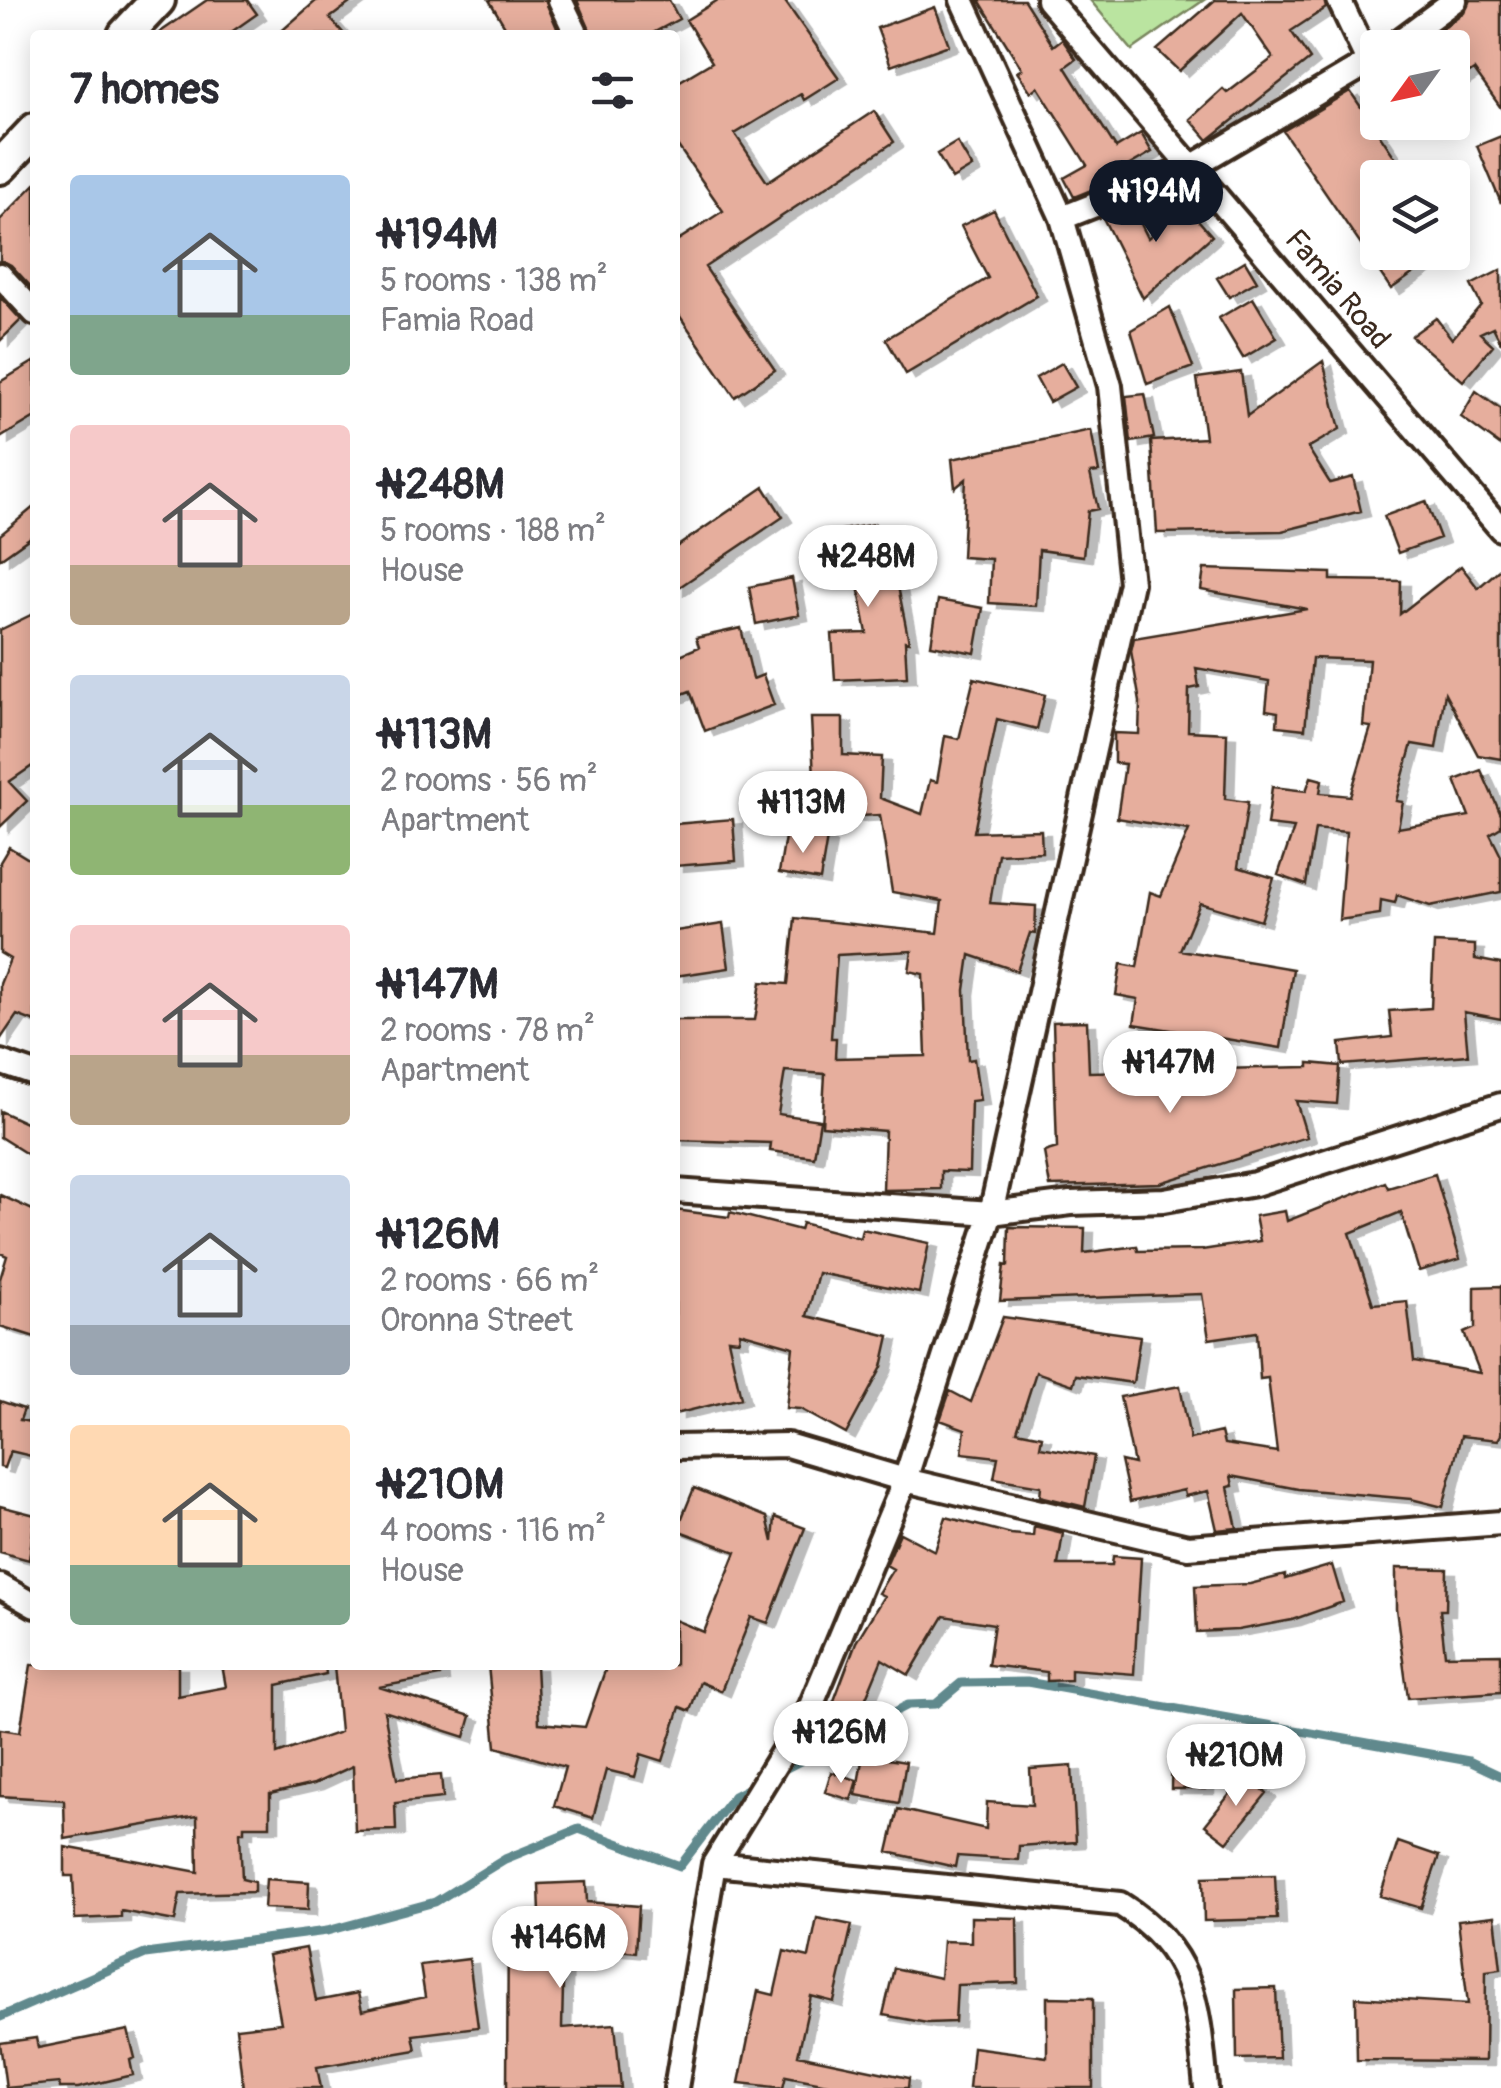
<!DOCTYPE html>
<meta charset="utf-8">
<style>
body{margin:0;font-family:Pangolin,sans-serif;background:#f2f2f3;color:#2b2b33;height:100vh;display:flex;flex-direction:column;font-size:38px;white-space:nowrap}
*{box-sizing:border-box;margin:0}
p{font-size:32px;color:#7c7c81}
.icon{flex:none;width:55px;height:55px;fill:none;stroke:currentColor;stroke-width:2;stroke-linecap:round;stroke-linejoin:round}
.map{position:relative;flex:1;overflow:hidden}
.side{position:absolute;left:30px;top:30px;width:650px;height:1640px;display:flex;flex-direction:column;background:#fff;border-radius:10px;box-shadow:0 5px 25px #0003}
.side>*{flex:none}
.needle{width:65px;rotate:237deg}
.tools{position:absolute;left:1360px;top:30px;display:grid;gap:20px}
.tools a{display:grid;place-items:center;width:110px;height:110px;border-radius:10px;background:#fff;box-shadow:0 5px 25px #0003;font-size:50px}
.price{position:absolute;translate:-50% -85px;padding:0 22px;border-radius:35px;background:#fff;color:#222;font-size:32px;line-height:65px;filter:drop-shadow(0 2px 5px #0008)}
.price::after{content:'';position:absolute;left:50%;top:60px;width:30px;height:22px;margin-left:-15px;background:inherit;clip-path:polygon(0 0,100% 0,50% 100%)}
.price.on{background:#111827;color:#fff}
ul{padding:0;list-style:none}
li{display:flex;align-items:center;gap:30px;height:250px;padding:0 40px}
li span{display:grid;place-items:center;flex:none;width:280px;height:200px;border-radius:10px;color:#555}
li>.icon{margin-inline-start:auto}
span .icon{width:120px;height:120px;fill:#fffc;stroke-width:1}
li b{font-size:42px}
h2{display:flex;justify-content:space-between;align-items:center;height:120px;padding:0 40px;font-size:42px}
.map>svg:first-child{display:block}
</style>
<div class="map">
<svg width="1501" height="2088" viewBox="0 0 1501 2088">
<defs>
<filter id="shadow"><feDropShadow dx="9" dy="5" stdDeviation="0" flood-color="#0004"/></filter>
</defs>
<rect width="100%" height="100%" fill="#fff"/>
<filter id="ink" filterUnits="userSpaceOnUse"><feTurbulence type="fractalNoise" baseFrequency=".01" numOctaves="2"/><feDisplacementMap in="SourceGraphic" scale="20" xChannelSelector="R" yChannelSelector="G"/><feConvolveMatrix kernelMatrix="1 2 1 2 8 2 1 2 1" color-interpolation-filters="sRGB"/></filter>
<g filter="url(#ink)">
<path fill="#bae4a0" stroke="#7a875f" stroke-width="2.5" d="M1090 0H1204L1132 50Z"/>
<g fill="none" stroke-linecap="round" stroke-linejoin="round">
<path stroke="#61898d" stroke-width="9" d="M775 1774 908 1705 936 1704 961 1683 1027 1682 1469 1761 1501 1776
M0 2017 145 1954 327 1931 435 1902 505 1859 579 1829 680 1866 734 1796 757 1784"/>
</g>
<path fill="#e6ae9d" stroke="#3b2a1e" stroke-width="2.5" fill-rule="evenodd" filter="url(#shadow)" d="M207 0H247L257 14 227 35H156Z
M317 0H354L330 18 345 35H277Z
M489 0H545L560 35H510Z
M577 0H669L679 19 649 35H592Z
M718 0H784L839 78 804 100 801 94 735 134 767 182 874 111 894 142 705 267 775 370 735 397 675 309V242L723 211 675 142V84L712 62 686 20Z
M979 0H1024L1053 46 1062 39 1076 59 1065 67 1116 148 1141 133 1152 152 1116 173 1119 179 1074 197 1064 178 1087 165 1038 87 1031 92 1017 72 1022 69Z
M1215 0H1324L1326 8 1291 31 1310 59 1208 140 1190 119 1223 89 1227 93 1273 58 1242 13 1179 71 1157 50Z
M1470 0H1501V108L1474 70 1452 85V48H1416L1464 12Z
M935 7 949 45 891 66 877 28Z
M1350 91 1409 178H1378V252H1444L1391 289 1283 131Z
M1501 136V203L1477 146Z
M957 142 972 167 952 179 937 154Z
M35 184V291L11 265 0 260V220Z
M1185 205 1212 236 1143 298 1103 218 1132 206 1148 238Z
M994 210 1037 296 906 374 886 339 988 278 961 226Z
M1245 261 1257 281 1229 297 1217 278Z
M1501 270V343L1493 327 1480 333 1493 345 1463 381 1411 336 1436 318 1452 339 1481 305 1471 285Z
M0 297 21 320 0 341Z
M1253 298 1277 338 1243 358 1219 318Z
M1170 307 1193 367 1147 384 1131 330Z
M35 361V417L0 438V382Z
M1323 361 1340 429 1308 448 1330 483 1353 477 1361 511 1282 531 1157 533 1151 441 1205 438 1197 378 1241 372 1247 416Z
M1062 363 1076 387 1049 402 1036 378Z
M1476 391 1501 409V446L1461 417Z
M1145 394 1154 438 1131 442 1126 396Z
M1091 430 1099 472 1090 473 1098 509 1088 511 1083 556 1039 550 1036 606 989 603 991 559 962 557 966 479 955 488 952 459Z
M764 487 783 517 675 590V548Z
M1426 501 1440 538 1398 553 1384 516Z
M35 506V534L0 559V535Z
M875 524 885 578 896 576 909 642 905 641 907 677 835 680 832 634 867 633 855 570 826 576 821 546 838 542 836 531Z
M1461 566 1478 588 1501 568V759L1478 755 1445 693 1436 748 1412 744 1396 801 1403 802 1398 828 1469 816 1455 780 1481 770 1501 815V827L1490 834 1501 856V892L1430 906 1397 895 1395 903 1381 900 1380 914 1339 920 1346 832 1315 829 1306 885 1278 875 1294 828 1267 825 1272 787 1306 791 1311 777 1322 780 1320 793 1350 796 1371 727 1363 726 1369 660 1312 658 1305 729 1277 726 1278 712 1266 710 1269 681 1196 668 1199 687 1189 689 1188 731 1227 733 1225 799 1248 802 1238 867 1274 878 1261 921 1200 903 1180 950 1293 969 1281 1048 1134 1024 1138 999 1116 995 1121 964 1137 967 1150 892 1161 896 1189 830 1117 818 1125 764 1114 763V733L1139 734 1140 702 1131 651 1134 638 1307 609 1201 590 1204 569 1331 573V580L1401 581 1400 614Z
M792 578 799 615 756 624 749 587Z
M938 600 983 608 975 653 931 645Z
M35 613V764L9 782 27 801 0 827V630Z
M741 628 753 679 763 675 774 705 705 731 690 691 675 697V657L699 647 696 638Z
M974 678 1045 695 1037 729 997 719 974 832 1041 830 1042 852 998 854 990 903 1036 906 1035 934 1030 933 1017 971 970 955 965 990 968 1060 974 1059 980 1100 971 1101 969 1172 941 1171V1189L883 1190 885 1131 822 1126 825 1074 785 1071 778 1114 820 1120 814 1157 770 1151 771 1143 675 1140V1020H755L761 982 788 984 795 918 938 933 942 901 892 892 880 815 816 818 811 718H843V755L882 757 880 798 922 814 930 780 937 782 945 736 959 739ZM912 951 909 971 923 974 926 1056 835 1058 836 1038H831L837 955Z
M733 819 736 861 675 866V824Z
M786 831 827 838 820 880 779 873Z
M9 847 35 863V1022L17 1015 0 1040V984L10 959 0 953V862Z
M723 924 729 968 675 976V931Z
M1434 943 1475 945V959L1501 964V1019L1464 1012 1468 1055 1342 1065 1340 1043 1392 1037 1389 1011 1431 1008Z
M1087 1021 1089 1072 1309 1067V1063L1340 1066 1337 1104 1296 1101 1307 1137 1160 1183 1050 1186 1044 1152 1057 1148 1053 1022Z
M0 1111 35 1127V1159L0 1137Z
M1435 1174 1460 1259 1419 1271 1401 1212 1350 1233 1373 1304 1407 1301 1414 1361 1480 1373 1464 1333 1475 1328V1287L1501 1286V1435L1498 1440 1461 1436 1443 1507 1411 1499 1298 1489 1231 1476 1233 1486 1228 1487 1237 1528 1217 1530 1208 1491 1185 1496 1184 1490 1130 1502 1121 1461 1134 1464 1120 1397 1180 1386 1190 1439 1221 1432 1224 1444 1277 1452 1268 1378 1260 1379 1257 1332 1209 1339 1202 1294 1000 1301 1004 1265 1008 1266 1009 1227 1085 1228 1084 1253 1137 1246 1138 1251 1202 1250 1260 1241 1255 1216 1285 1211 1287 1221 1385 1182 1388 1188Z
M0 1195 35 1211V1337L0 1326V1279L7 1256 0 1253Z
M675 1210 729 1217 730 1212 800 1230 802 1223 860 1238 862 1229 929 1243 919 1293 818 1273 807 1316 889 1336 882 1367 846 1434 800 1409 786 1408 793 1347 740 1332 739 1340 728 1339 741 1398 675 1414Z
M1003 1317 1140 1336 1133 1383 1076 1375 1073 1385 1036 1372 1017 1431 1042 1436 1040 1447 1094 1456 1085 1507 1040 1496 1041 1486 994 1478 998 1457 962 1453 965 1429 940 1420 950 1391 971 1402Z
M0 1401 24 1409 20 1420 35 1423V1457L10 1451 4 1468 0 1467Z
M694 1488 767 1517 773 1542 775 1517 805 1528 768 1623 751 1617 721 1691 700 1682 690 1711 680 1707 663 1761 641 1754 635 1777 606 1770 593 1818 554 1806 565 1767 496 1747 488 1665H536L539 1723 585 1727 607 1665H675V1620L704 1632 736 1552 677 1530Z
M0 1506 35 1515 29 1560 0 1552Z
M946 1517 1011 1534 1033 1536 1034 1526 1063 1533 1058 1565H1112L1113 1556 1141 1558 1134 1674 1071 1669V1680L1047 1681V1672L988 1665 994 1624 944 1616 909 1675 882 1659 858 1717 832 1706 856 1642 884 1596 878 1593 893 1569 886 1565 900 1533 935 1551Z
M1332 1565 1343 1602 1292 1620 1238 1630 1197 1632 1195 1586 1250 1584 1285 1575V1579Z
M1396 1568 1447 1569 1446 1610H1440L1445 1655 1501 1654V1692L1408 1698 1396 1609Z
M31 1665H178V1696L226 1687 222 1665H325L326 1674 277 1685V1754L340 1732 334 1665H439L440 1676 379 1687 471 1716 465 1737 384 1711 397 1779 441 1775 443 1798 395 1803 396 1830 355 1831 353 1766 314 1784 270 1794V1826H244V1832H240L242 1879 254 1882V1892L180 1894 175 1921 121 1911V1917L75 1919 73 1876H65V1847L198 1872 197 1816 65 1839 64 1800 0 1796V1729L20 1732Z
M1172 1747 1206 1748 1205 1789H1171Z
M863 1755 906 1762 899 1803 856 1795Z
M1072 1766 1076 1842 1019 1846 1018 1860 957 1856 955 1867 888 1852 898 1809 986 1829 987 1802 1032 1805 1030 1769Z
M831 1772 857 1780 851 1800 825 1792Z
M1242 1779H1250L1267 1793 1227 1842 1205 1825Z
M1398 1842 1439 1856 1421 1908 1380 1896Z
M1275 1875 1277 1919 1204 1921 1203 1877Z
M266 1879 309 1882 308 1910 264 1908Z
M586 1882 587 1902 639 1906 636 1952 564 1945 562 2028 615 2024 621 2088H507L508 1914H540L539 1884Z
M1495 1916 1501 1969 1486 1971 1485 2061 1357 2060 1356 1997 1468 2004 1458 1920Z
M971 1917 1017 1918 1018 1983 957 1985 955 2022 927 2023 883 2015 894 1968 940 1978 943 1941 971 1942Z
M817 1918 852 1925 834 2002 811 1996 798 2055 909 2078 908 2088H848L786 2076 783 2088 739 2083 758 1991 774 1995 784 1951 809 1957Z
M306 1948 316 2001 358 1993 362 2011 425 1997 420 1965 469 1959 478 2027 413 2035 416 2050 317 2067 321 2088H243L236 2028 281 2023 268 1955Z
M1276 1988 1279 2058 1237 2059 1236 1989Z
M1047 1997 1093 1998V2088H969L973 2047 1047 2057Z
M128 2030 135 2058 130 2060 133 2075 78 2088H60L59 2083 6 2088 0 2043 36 2038 38 2048Z"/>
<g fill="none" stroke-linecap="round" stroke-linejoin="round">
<g stroke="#3b2a1e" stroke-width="30">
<path id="street" d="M560 0 577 35
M1048 0 1501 529
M1339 0 1369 63
M1390 48 1455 0
M1062 218 1193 166 1378 57
M0 275 35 313
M0 1062 35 1074
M675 1191 991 1213 1071 1203 1164 1200 1255 1184 1501 1105
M675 1447 787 1445 905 1480 1188 1547 1501 1523
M0 1586 35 1606
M714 1864 1120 1904C1196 1951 1198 2006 1206 2088
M676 2088 714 1864 811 1706 905 1480 991 1213 1131 583 1110 386 1062 218 962 0"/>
</g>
<g stroke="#3b2a1e" stroke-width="40">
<path id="secondary" d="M125 35 158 0
M0 167 35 130"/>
</g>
<use href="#street" stroke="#fff" stroke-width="22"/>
<use href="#secondary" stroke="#fff" stroke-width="32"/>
</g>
</g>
<g text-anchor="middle" stroke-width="8" stroke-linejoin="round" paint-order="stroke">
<g font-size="30" fill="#3b2a1e" stroke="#fff">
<text transform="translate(1338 289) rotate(50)" y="10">Famia Road</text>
</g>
</g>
</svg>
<div class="tools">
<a><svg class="needle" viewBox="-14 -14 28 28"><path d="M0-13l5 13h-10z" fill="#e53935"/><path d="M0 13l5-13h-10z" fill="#7c7c81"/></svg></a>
<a><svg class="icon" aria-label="layers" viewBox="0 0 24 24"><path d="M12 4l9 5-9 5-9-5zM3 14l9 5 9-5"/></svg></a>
</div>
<b class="price on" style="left:1156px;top:245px">₦194M</b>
<b class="price" style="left:868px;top:610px">₦248M</b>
<b class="price" style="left:803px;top:856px">₦113M</b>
<b class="price" style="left:1170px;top:1116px">₦147M</b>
<b class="price" style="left:841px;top:1786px">₦126M</b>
<b class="price" style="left:1236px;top:1809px">₦210M</b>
<b class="price" style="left:560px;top:1991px">₦146M</b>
<section class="side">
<h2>7 homes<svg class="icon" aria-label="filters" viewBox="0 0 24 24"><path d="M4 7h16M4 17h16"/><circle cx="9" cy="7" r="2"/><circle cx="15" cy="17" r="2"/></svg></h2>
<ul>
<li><span style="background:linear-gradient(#a9c7e8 70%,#7fa58c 0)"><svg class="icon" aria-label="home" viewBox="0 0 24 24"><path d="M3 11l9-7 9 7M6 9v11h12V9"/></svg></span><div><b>₦194M</b><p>5 rooms · 138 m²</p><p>Famia Road</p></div></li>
<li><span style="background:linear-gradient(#f6c9c9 70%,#b9a48a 0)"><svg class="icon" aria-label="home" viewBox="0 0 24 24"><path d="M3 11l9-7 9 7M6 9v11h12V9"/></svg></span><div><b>₦248M</b><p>5 rooms · 188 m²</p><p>House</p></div></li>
<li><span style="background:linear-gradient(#c9d6e8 65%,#8fb573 0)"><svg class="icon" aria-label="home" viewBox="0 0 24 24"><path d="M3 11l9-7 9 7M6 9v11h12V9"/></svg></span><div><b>₦113M</b><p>2 rooms · 56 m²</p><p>Apartment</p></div></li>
<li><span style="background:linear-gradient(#f6c9c9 65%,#b9a48a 0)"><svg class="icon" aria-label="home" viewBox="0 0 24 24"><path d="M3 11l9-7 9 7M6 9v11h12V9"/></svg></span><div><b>₦147M</b><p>2 rooms · 78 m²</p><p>Apartment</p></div></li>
<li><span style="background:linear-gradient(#c9d6e8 75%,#9aa5b1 0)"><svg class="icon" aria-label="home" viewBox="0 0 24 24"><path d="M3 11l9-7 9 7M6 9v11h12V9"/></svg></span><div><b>₦126M</b><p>2 rooms · 66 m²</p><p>Oronna Street</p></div></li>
<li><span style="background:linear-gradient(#ffd9b3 70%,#7fa58c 0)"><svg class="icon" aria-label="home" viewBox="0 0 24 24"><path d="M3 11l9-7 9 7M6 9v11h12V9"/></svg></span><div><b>₦210M</b><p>4 rooms · 116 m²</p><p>House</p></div></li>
</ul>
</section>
</div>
